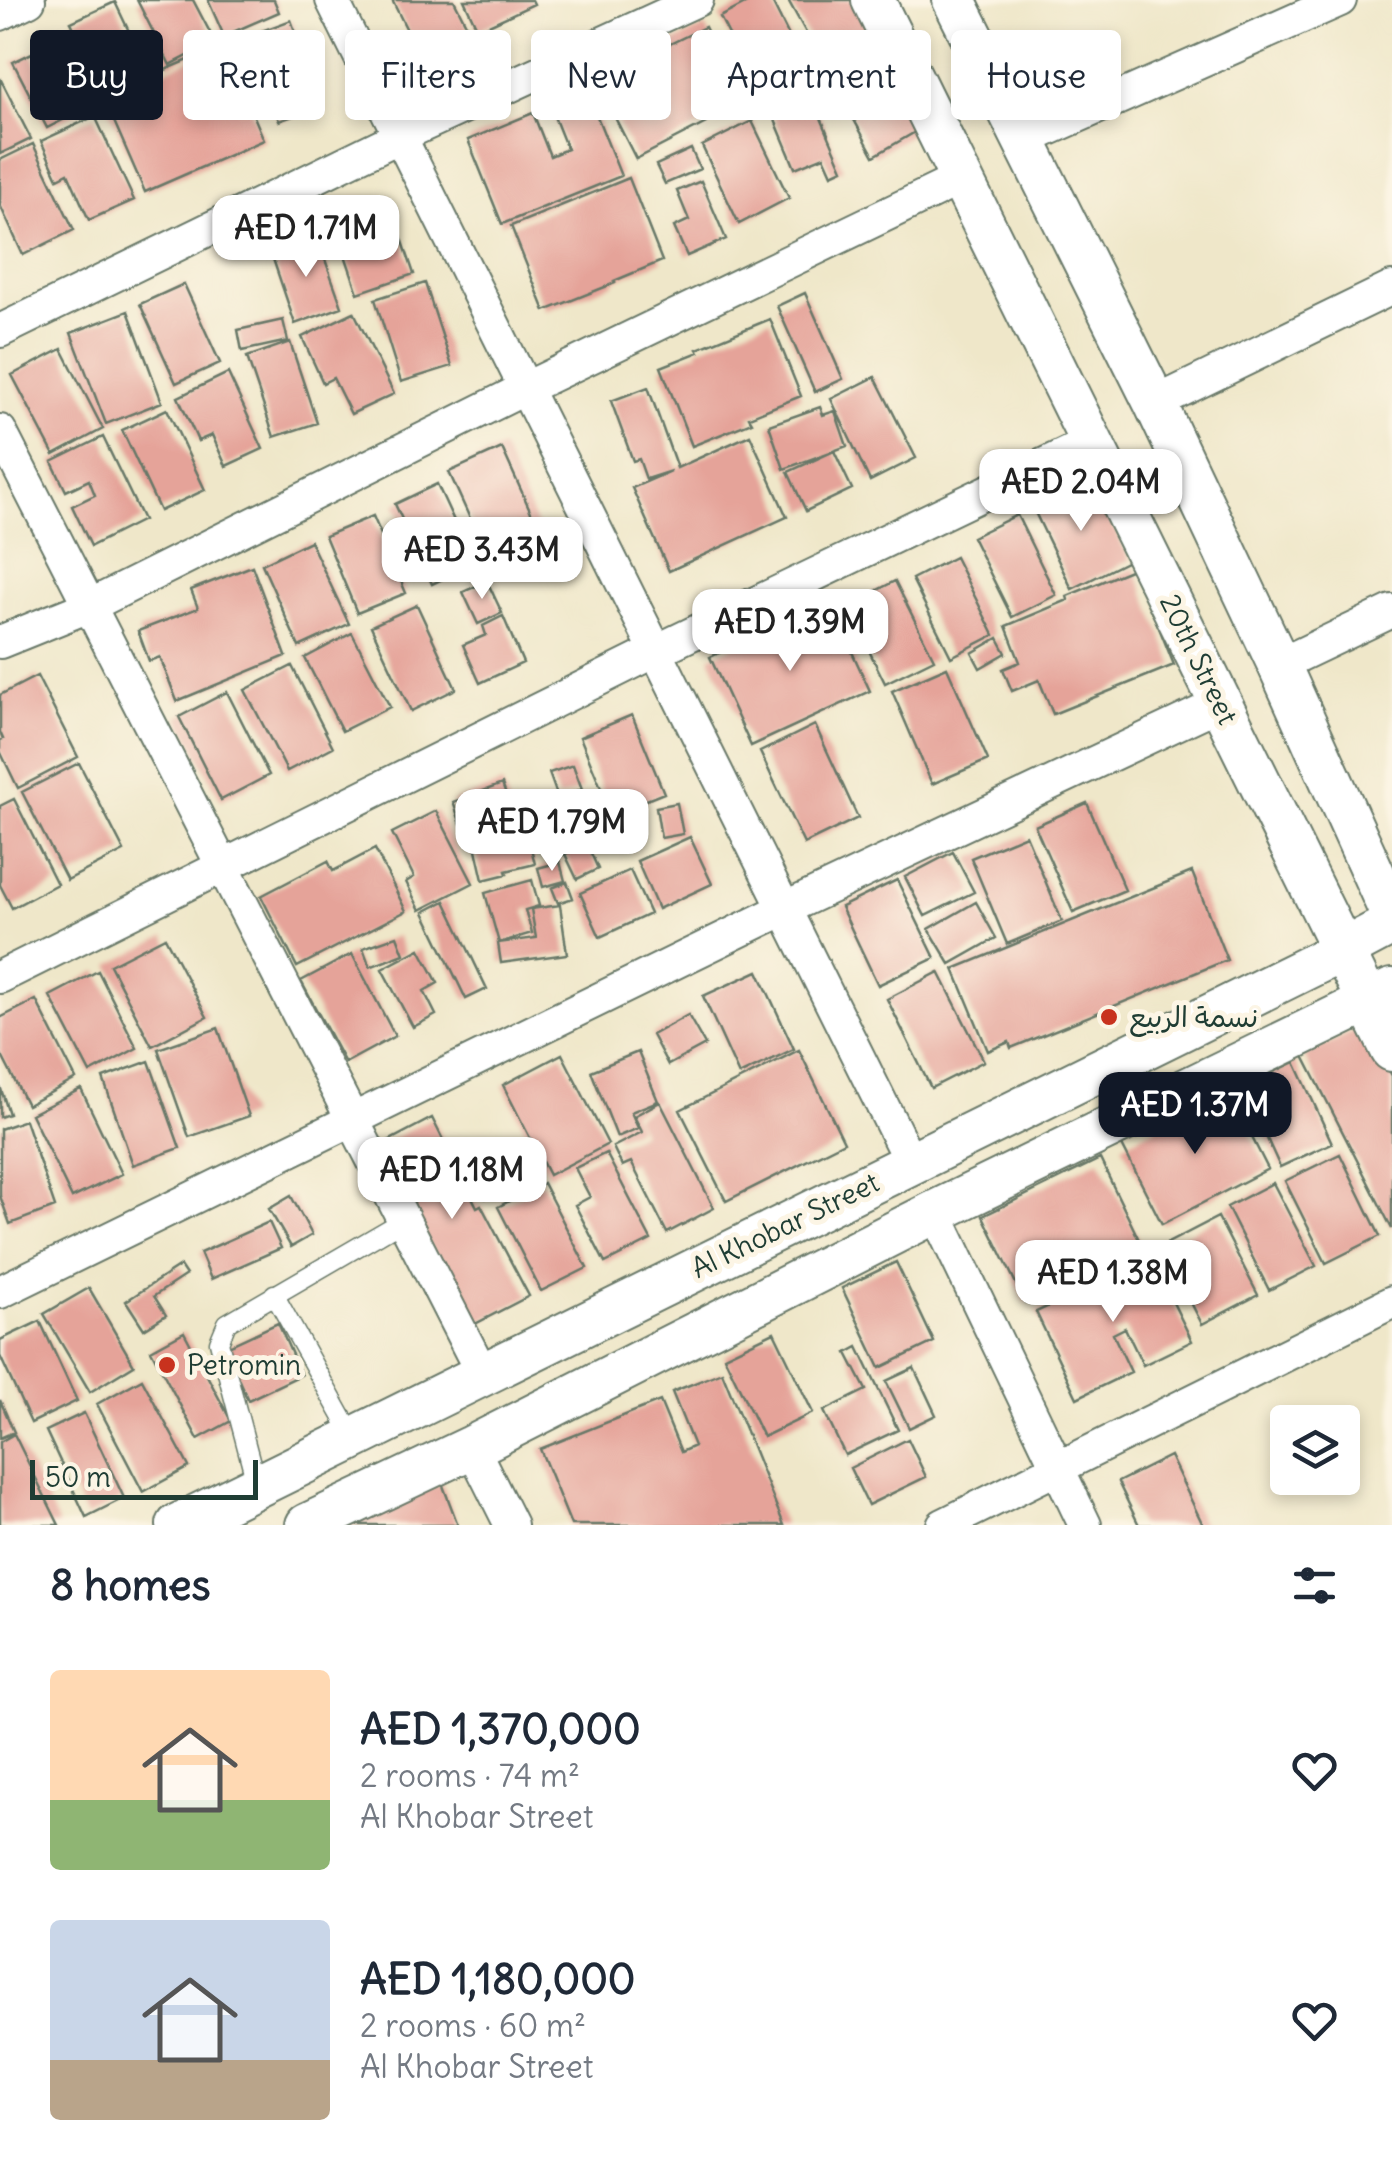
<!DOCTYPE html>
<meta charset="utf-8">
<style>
body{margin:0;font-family:Delius,"Playpen Sans Arabic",sans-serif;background:#f2f2f3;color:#1f2937;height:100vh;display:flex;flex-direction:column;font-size:38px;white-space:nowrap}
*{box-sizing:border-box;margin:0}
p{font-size:32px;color:#747a83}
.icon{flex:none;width:55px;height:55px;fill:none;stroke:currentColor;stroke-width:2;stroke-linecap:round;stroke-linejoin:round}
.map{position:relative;height:1525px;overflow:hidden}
.sheet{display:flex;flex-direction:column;background:#fff;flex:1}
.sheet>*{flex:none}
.banner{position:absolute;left:30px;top:30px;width:1332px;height:90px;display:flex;gap:20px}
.controls{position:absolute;left:1270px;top:1405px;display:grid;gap:20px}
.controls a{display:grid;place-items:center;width:90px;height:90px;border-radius:10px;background:#fff;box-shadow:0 5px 15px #0003;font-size:50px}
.scale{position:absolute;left:30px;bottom:25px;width:228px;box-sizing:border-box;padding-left:10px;border:5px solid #1f3d34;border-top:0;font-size:28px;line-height:35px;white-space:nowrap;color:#1f3d34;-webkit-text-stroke:8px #fcf5e5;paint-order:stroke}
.price{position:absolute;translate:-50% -85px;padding:0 22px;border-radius:20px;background:#fff;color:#222;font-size:32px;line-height:65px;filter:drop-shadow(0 2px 5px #0008)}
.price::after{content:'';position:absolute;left:50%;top:60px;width:30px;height:22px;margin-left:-15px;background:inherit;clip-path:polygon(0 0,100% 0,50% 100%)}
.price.selected{background:#111827;color:#fff}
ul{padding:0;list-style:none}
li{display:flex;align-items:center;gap:30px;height:250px;padding:0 50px}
li span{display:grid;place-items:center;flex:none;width:280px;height:200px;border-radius:10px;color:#555}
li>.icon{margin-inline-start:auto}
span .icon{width:120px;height:120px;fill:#fffc;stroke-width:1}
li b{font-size:42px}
h2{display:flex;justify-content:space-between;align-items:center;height:120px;padding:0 50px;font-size:42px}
.tag{padding:0 35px;border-radius:10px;background:#fff;box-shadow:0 5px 15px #0003;font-size:35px;line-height:90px}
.tag.selected{background:#111827;color:#fff}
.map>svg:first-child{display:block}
</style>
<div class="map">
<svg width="1392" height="1525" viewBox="0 0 1392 1525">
<rect width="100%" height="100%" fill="#fcf5e5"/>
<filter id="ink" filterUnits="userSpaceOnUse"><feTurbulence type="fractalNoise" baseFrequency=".01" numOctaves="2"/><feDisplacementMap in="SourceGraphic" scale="20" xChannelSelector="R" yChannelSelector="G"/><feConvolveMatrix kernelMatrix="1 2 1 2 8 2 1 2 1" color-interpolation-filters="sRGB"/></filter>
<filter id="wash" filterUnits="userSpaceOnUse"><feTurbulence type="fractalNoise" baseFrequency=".0048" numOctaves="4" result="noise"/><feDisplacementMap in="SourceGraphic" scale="40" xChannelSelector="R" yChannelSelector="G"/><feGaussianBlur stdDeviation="2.25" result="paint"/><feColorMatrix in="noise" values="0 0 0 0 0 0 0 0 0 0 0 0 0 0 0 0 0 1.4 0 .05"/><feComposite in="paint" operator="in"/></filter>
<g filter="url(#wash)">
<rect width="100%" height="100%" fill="#efe7c9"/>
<g id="blocks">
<path fill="#e5a399" d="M137 0H193L215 42 170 65Z
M208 0H274L279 12 224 36Z
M392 0H454L470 32 420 56Z
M464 0H532L534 4 478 30Z
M753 0H771L809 76 762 100 720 17Z
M788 0H863L927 125 874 156Z
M115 2 135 44 101 60 118 96 100 105 80 63 89 60 71 22Z
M291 20 322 106 279 121 248 36Z
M705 27 743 104 636 159 596 80Z
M224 45 264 140 145 192 106 103 161 80 158 73Z
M137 48 154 77 133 90 115 61Z
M32 53 40 70 68 55 94 104 47 128 13 62Z
M0 78 31 139 0 154Z
M586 89 621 176 502 224 468 140 533 113 550 156 567 149 549 104Z
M809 90 843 169 832 174 824 156 795 168 770 108Z
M95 116 134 200 89 220 68 173 58 178 41 141Z
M752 121 789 198 739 224 702 146Z
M33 144 74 230 23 255 0 205V160Z
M691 149 700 169 665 184 656 165Z
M629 178 662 261 614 281 615 283 545 311 511 226Z
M701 181 726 239 687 256 674 227 689 220 677 191Z
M356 199 360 210 389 200 414 274 358 293 329 208Z
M317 237 342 307 295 324 271 253Z
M425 283 452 366 401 382 375 299Z
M184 284 220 363 176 383 140 304Z
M805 293 843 379 815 392 777 306Z
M128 311 162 402 106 424 71 333Z
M354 312 394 394 351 414 333 378 323 383 302 337Z
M770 319 801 396 749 417 752 422 692 446 661 367 699 352 697 349Z
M283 320 288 341 242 351 238 330Z
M290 342 317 423 274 437 247 357Z
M62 349 103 429 54 455 12 375Z
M228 373 263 449 226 466 212 435 198 441 178 397Z
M875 377 916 458 870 481 831 399Z
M648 387 677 468 750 435 787 517 669 571 632 488 671 471 646 479 639 459 633 461 611 401Z
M820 407 823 415 835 411 847 446 784 469 769 425Z
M167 409 205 490 160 511 122 430Z
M103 437 143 520 91 546 72 506 95 495 89 480 66 491 52 462Z
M502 448 539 530 486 554 449 472Z
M834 451 852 489 806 511 788 472Z
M1090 480 1130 560 1072 589 1033 508Z
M437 484 474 564 432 584 395 504Z
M1017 515 1056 595 1012 617 972 537Z
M373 516 406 593 357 613 325 536Z
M310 541 349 624 299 647 262 564Z
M955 557 994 635 951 657 912 579Z
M252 566 286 656 177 701 160 657 149 661 138 631 198 608 191 590Z
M1135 568 1174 665 1053 714 1039 680 1012 691 1003 669 1020 662 1006 626 1068 600 1067 596Z
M487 581 502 613 478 624 463 592Z
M895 581 934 659 885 683 847 606Z
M829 602 870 691 751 746 710 657Z
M417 605 456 689 411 711 371 626Z
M503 616 523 663 480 683 463 645 486 635 483 626Z
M352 633 390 707 342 731 305 658Z
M998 638 1006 653 980 668 972 653Z
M292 666 333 747 287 771 245 690Z
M947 667 988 760 932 784 892 691Z
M37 676 78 757 18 788 0 751V740L3 739 0 732V695Z
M227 692 269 775 221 800 179 717Z
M632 715 664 793 612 814 580 737Z
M815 725 858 818 804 844 760 752Z
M79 763 124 851 67 880 22 792Z
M573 765 582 789 558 798 549 773Z
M502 784 510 806 461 824 453 802Z
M587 795 607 828 564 854 545 821Z
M14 799 57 884 12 908 0 885V806Z
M677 803 683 834 661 838 656 807Z
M1087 803 1125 890 1073 912 1035 826Z
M436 811 473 883 420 910 406 882 414 877 392 833Z
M524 820 535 864 506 871 507 874 483 880 472 832Z
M1026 835 1062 921 1007 944 971 858Z
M690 837 712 884 658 909 637 861Z
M587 844 598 869 577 879 565 854Z
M375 849 406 911 297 967 261 896 328 861 333 871Z
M953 852 974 892 925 916 905 877Z
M560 862 565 881 543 887 538 868Z
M630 870 650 914 600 937 580 893Z
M1192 872 1227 960 1011 1048 1009 1042 988 1051 954 969Z
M532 880 539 906 525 910 532 933 499 943 485 893Z
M897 880 935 958 878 985 841 907Z
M567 882 573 898 558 903 552 888Z
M445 901 487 989 466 999 424 912Z
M976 902 996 938 950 964 929 929Z
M560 905 567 954 501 963 498 943 536 938 531 909Z
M397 936 404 954 370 967 363 948Z
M165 937 207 1017 152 1046 110 965Z
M420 949 438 983 424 991 436 1015 413 1027 382 969Z
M352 954 395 1036 345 1063 301 981Z
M98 971 137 1048 90 1073 50 996Z
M758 971 794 1049 739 1075 703 996Z
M939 972 984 1061 931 1088 887 999Z
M36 1000 76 1079 27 1105 0 1052V1018Z
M688 1015 705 1045 668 1065 652 1035Z
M1366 1025 1392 1076V1229L1304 1056Z
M218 1028 249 1116 189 1137 158 1049Z
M799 1050 844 1142 726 1201 680 1110Z
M638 1052 658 1101 631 1112 638 1128 617 1137 591 1071Z
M562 1054 608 1144 549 1175 503 1085Z
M149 1061 180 1148 133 1165 103 1078Z
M1295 1062 1332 1143 1280 1167 1243 1086Z
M1 1089 9 1114 0 1117V1090Z
M81 1089 122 1174 72 1198 31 1114Z
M1228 1090 1268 1169 1162 1224 1122 1145Z
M660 1102 714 1208 667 1233 631 1162 622 1166 613 1147 642 1132 634 1116Z
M432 1118 477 1207 481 1205 529 1296 473 1325 375 1148Z
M25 1120 55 1207 10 1224 0 1196V1129Z
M501 1145 519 1181 486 1198 468 1162Z
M606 1153 651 1240 605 1263 575 1205 590 1197 575 1168Z
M1340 1154 1380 1236 1326 1263 1285 1181Z
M1100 1159 1142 1246 1025 1302 983 1216Z
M543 1183 587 1268 541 1291 498 1207Z
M1273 1183 1316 1266 1269 1290 1227 1207Z
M291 1196 312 1235 291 1247 269 1209Z
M1218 1217 1258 1295 1202 1324 1162 1246Z
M269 1222 281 1248 211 1279 200 1253Z
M1149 1254 1192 1341 1143 1365 1125 1328 1113 1334 1131 1372 1077 1398 1036 1312 1090 1287 1088 1283Z
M896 1262 934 1342 880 1368 842 1288Z
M180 1266 186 1275 154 1296 166 1315 144 1329 126 1301Z
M89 1288 134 1365 90 1392 44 1314Z
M40 1321 77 1401 31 1423 0 1356V1340Z
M278 1323 301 1375 248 1400 224 1348Z
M184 1332 231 1421 198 1439 151 1350Z
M774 1332 813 1413 763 1437 724 1356Z
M858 1347 898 1430 845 1455 824 1411 866 1390 847 1353Z
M914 1368 936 1415 909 1428 886 1381Z
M722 1372 784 1525H571L540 1449 660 1401 681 1452 694 1446 672 1392Z
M142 1379 189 1467 143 1492 97 1404Z
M0 1400 14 1432 0 1438Z
M84 1413 124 1498 86 1517 46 1431Z
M14 1434 59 1525H0V1442Z
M908 1439 926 1477 868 1505 850 1468Z
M1170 1456 1203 1525H1139L1118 1482Z
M442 1483 458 1525H334Z"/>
</g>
</g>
<g filter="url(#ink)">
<use href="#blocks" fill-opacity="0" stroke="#687868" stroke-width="2.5"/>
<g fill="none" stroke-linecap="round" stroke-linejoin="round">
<g stroke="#687868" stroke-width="21">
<path id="service" d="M274 1294 354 1438
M257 1486 219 1342 227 1323 404 1220"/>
</g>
<g stroke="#687868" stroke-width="36">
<path id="minor" d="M332 0 911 1163
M0 14 29 0
M1024 140 1340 0
M0 331 400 136 697 0
M1155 403 1392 288
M0 431 483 1375
M0 642 89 606 526 388 962 178
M1279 665 1392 611
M0 977 656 651 1091 442
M935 1212 1085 1525
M0 1292 784 909 1221 703
M472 1447 511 1525
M943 1525 1392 1302"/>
</g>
<g stroke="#687868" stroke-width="46">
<path id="tertiary" d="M873 0 1392 1050
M954 0 1155 403 1279 665 1392 915
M178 1525 1343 950 1392 924
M307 1525 472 1447 935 1212 1392 990"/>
</g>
<use href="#service" stroke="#fff" stroke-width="18"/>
<use href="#minor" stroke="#fff" stroke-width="32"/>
<use href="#tertiary" stroke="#fff" stroke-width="42"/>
</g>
</g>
<g fill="#c8321e" stroke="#fcf5e5" stroke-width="4">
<circle cx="1109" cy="1017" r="10"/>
<circle cx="167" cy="1365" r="10"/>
</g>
<g text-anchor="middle" stroke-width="10" stroke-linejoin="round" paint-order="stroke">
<g font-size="28" fill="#1f3d34" stroke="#fcf5e5">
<text transform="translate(1199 659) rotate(64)" y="10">20th Street</text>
<text transform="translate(785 1225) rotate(-26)" y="10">Al Khobar Street</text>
</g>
<g font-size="28" fill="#1f3d34" stroke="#fcf5e5" text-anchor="start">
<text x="1129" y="1027">نسمة الربيع</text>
<text x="187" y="1375">Petromin</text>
</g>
</g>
</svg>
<div class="controls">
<a><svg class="icon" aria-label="layers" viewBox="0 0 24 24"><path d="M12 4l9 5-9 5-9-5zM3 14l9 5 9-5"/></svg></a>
</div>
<div class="scale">50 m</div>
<b class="price" style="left:306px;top:280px">AED 1.71M</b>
<b class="price" style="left:1081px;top:534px">AED 2.04M</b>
<b class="price" style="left:482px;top:602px">AED 3.43M</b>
<b class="price" style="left:790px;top:674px">AED 1.39M</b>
<b class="price" style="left:552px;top:874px">AED 1.79M</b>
<b class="price selected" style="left:1195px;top:1157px">AED 1.37M</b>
<b class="price" style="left:452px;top:1222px">AED 1.18M</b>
<b class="price" style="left:1113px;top:1325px">AED 1.38M</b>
<div class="banner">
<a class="tag selected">Buy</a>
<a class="tag">Rent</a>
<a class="tag">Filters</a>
<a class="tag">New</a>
<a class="tag">Apartment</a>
<a class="tag">House</a>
</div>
</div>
<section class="sheet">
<h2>8 homes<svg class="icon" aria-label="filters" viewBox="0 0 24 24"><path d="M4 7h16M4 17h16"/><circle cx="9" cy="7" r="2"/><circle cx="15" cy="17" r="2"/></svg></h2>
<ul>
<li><span style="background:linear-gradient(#ffd9b3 65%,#8fb573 0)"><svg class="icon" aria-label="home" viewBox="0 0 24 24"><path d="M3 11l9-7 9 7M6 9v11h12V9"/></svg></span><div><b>AED 1,370,000</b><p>2 rooms · 74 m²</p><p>Al Khobar Street</p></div><svg class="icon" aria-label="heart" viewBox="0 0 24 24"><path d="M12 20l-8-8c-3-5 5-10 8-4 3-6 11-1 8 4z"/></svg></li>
<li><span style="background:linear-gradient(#c9d6e8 70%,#b9a48a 0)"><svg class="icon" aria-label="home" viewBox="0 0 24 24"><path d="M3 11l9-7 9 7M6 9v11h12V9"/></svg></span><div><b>AED 1,180,000</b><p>2 rooms · 60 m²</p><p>Al Khobar Street</p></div><svg class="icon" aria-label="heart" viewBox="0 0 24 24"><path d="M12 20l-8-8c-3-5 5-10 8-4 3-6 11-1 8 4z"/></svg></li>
</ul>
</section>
